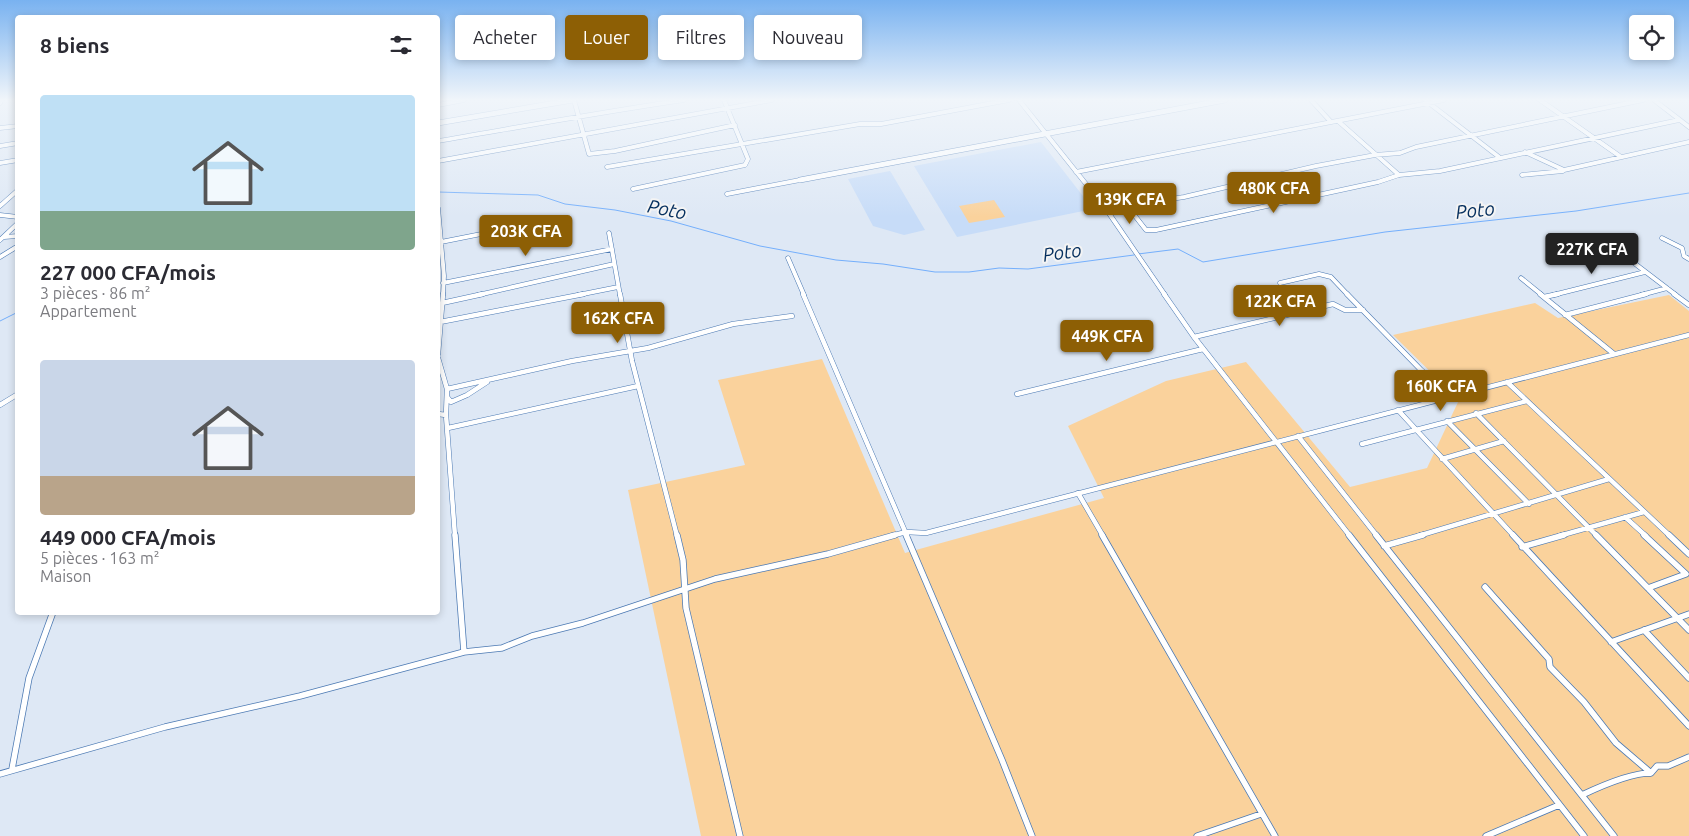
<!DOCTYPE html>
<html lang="fr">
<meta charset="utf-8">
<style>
body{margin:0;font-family:Ubuntu,sans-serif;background:#f7f7f7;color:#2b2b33;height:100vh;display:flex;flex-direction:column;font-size:19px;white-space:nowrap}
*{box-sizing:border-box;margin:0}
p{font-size:16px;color:#7c7c81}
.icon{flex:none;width:28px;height:28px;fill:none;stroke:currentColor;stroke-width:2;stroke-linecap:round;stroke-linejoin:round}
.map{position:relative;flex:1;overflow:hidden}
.sheet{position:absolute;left:15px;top:15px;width:425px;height:600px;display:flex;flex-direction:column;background:#fff;border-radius:5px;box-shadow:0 2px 8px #0003}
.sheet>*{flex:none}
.top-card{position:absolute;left:455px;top:15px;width:475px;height:45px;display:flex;gap:10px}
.controls{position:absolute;left:1629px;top:15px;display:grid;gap:10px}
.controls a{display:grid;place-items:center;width:45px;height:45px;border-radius:5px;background:#fff;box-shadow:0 2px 8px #0003;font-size:25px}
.price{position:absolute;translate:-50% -42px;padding:0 11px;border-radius:5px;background:#8d5f05;color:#fff;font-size:16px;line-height:32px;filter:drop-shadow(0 1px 2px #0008)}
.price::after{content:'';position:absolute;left:50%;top:30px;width:15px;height:11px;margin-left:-8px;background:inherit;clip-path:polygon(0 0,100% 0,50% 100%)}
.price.active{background:#222;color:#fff}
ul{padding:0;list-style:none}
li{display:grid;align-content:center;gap:10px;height:265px;padding:0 25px}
li span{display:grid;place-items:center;height:155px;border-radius:5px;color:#555}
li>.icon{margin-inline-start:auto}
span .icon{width:90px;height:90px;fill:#fffc;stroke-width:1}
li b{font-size:21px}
h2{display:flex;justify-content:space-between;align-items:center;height:60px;padding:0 25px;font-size:21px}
.pill{padding:0 18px;border-radius:5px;background:#fff;box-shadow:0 2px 8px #0003;font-size:18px;line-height:45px}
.pill.active{background:#8d5f05;color:#fff}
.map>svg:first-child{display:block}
</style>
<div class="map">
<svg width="1689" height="836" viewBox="0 0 1689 836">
<rect width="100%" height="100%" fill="#dee8f5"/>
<path fill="#c7dcf8" d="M1041 142 1093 209 957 237 914 166Z
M890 171 892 174 925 230 904 235 873 226 848 179Z"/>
<path fill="#fad29c" d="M994 200 1005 217 969 223 959 206Z
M1669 295 1689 311V836H701L628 490 745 465 718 380 822 359 905 553 1104 498 1068 426 1166 381 1246 362 1350 487 1427 468 1459 400 1393 335 1535 303 1558 318Z"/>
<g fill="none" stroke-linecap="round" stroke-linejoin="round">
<path stroke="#74affc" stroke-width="1" d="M438 192 538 195 565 204 615 210 671 221 760 246 836 260 883 264 935 272H969L999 268 1028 269 1134 255
M1138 254 1178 249 1203 262 1385 232 1576 211 1689 193
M0 321 18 312"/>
<g stroke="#4b79b3" stroke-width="5">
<path id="street-far2" d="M574 100 589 154 615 151 735 125
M1019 100 1106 209 1165 295
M1311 100 1331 122
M1425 100 1499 157
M1540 100 1621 157
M1654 100 1689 127
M0 103 1 100
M438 105 464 100
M1338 121 1399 175
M0 128 18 126
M438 141C520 127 602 112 684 100
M0 146 18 143
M1525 152 1564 170 1689 142
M438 161 772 100
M0 163 18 160
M607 167 860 124H881L1009 100
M1076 172 1444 100
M1522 175 1563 171
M633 189 745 165 748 159 724 100
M727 194 800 180
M0 206 18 190
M1128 207 1146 230H1156L1378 182 1399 175 1440 171 1679 120
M438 208 444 276 443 295
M1106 209 1184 197 1316 166 1375 155 1400 153 1416 147 1643 100
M0 215 18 217
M609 233 620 295
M4 237 18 236
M1662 238 1682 248 1684 256 1689 259
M0 240 18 223
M441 242 511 228
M1617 250 1676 295
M0 257 18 246
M788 258 804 295
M1521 278 1542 295
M443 283 612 249
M1280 283 1319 274 1331 277 1348 295
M478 295 614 264
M578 295 618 287
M1553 295 1645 272
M1641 295 1667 288"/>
</g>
<g stroke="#4b79b3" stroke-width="5.5">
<path id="street-far1" d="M620 294 632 361 677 536
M803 294 907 536
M1164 294 1194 337 1350 536
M1347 294 1421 370 1450 396
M1540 294 1614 354
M1674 294 1689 305
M1544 297 1558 294
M442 303 483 294
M1565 315 1646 294
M440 322 584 294
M1194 337 1333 304 1345 310H1363
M438 354 443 294
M438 358 447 389 446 415 455 536
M1507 382 1670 536
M447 389 572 361 648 348 733 324 792 316
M1017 394 1203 349
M447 397 451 402 467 395 487 382
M0 405 18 394
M1398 410 1514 536
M1476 413 1597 536
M438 414 446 415
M1447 421 1529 504
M448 428 638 386
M1298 436 1377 536
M1362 444 1527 401
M1442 459 1504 441
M1078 493 1103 536
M1625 517 1646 536
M891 536 906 532 926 533 1689 335
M1418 536 1609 479
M1559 536 1644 512"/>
</g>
<g stroke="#4b79b3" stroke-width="7">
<path id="street" d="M455 535 464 652
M677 535 683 560 686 608 740 836
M906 535 1002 760 1032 836
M1102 535 1275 836
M1349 535 1584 836
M1376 535 1614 836
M1513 535 1689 726
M1596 535 1689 630
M1644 535 1686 574 1648 588
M1669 535 1689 554
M1384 546 1423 535
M1522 547 1564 535
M1485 587 1549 659 1550 667 1584 702 1616 743 1651 773
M1644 630 1689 678
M1611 642 1689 614
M12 769 29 678 53 612
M0 774 165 727 300 696 464 652 502 648 532 636 583 623 715 579 828 554 895 535
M1582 795C1601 786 1631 773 1651 773L1657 766H1668L1689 757
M1197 836 1261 814
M1486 836 1559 805"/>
</g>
<g stroke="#4b79b3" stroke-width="6">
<path id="secondary" d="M438 123 573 100
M800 180 1225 100"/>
</g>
<use href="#street-far2" stroke="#fff" stroke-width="4"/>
<use href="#street-far1" stroke="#fff" stroke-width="4.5"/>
<use href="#street" stroke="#fff" stroke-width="5.5"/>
<use href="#secondary" stroke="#fff" stroke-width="5"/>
</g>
<linearGradient id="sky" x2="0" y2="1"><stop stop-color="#79b2f0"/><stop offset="0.46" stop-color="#f0f5fa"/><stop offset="1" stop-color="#f0f5fa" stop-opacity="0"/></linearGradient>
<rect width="1689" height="217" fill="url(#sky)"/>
<g text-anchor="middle" stroke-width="4" stroke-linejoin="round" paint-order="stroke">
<g font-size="19" font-style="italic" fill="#052f5e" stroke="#f4f4f4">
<text transform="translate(667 209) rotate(11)" y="7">Poto</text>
<text transform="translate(1475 210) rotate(-6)" y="7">Poto</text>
<text transform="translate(1062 252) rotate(-8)" y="7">Poto</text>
</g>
</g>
</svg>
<div class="controls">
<a><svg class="icon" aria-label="locate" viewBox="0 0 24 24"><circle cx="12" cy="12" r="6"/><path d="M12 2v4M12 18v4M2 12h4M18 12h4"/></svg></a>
</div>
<b class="price" style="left:1274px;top:214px">480K CFA</b>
<b class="price" style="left:1130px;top:225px">139K CFA</b>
<b class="price" style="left:526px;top:257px">203K CFA</b>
<b class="price active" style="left:1592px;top:275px">227K CFA</b>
<b class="price" style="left:1280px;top:327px">122K CFA</b>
<b class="price" style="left:618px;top:344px">162K CFA</b>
<b class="price" style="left:1107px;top:362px">449K CFA</b>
<b class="price" style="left:1441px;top:412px">160K CFA</b>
<div class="top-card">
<a class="pill">Acheter</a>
<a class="pill active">Louer</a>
<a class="pill">Filtres</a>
<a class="pill">Nouveau</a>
</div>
<section class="sheet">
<h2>8 biens<svg class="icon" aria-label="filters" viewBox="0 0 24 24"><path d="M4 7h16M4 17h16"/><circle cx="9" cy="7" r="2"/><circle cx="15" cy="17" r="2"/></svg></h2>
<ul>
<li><span style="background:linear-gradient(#bfe0f5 75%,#7fa58c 0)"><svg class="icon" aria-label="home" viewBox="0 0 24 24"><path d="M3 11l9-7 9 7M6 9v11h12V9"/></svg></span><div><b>227 000 CFA/mois</b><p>3 pièces · 86 m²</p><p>Appartement</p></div></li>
<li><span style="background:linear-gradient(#c9d6e8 75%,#b9a48a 0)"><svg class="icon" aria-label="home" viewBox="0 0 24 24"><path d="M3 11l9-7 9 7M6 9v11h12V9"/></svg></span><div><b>449 000 CFA/mois</b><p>5 pièces · 163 m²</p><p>Maison</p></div></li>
</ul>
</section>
</div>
